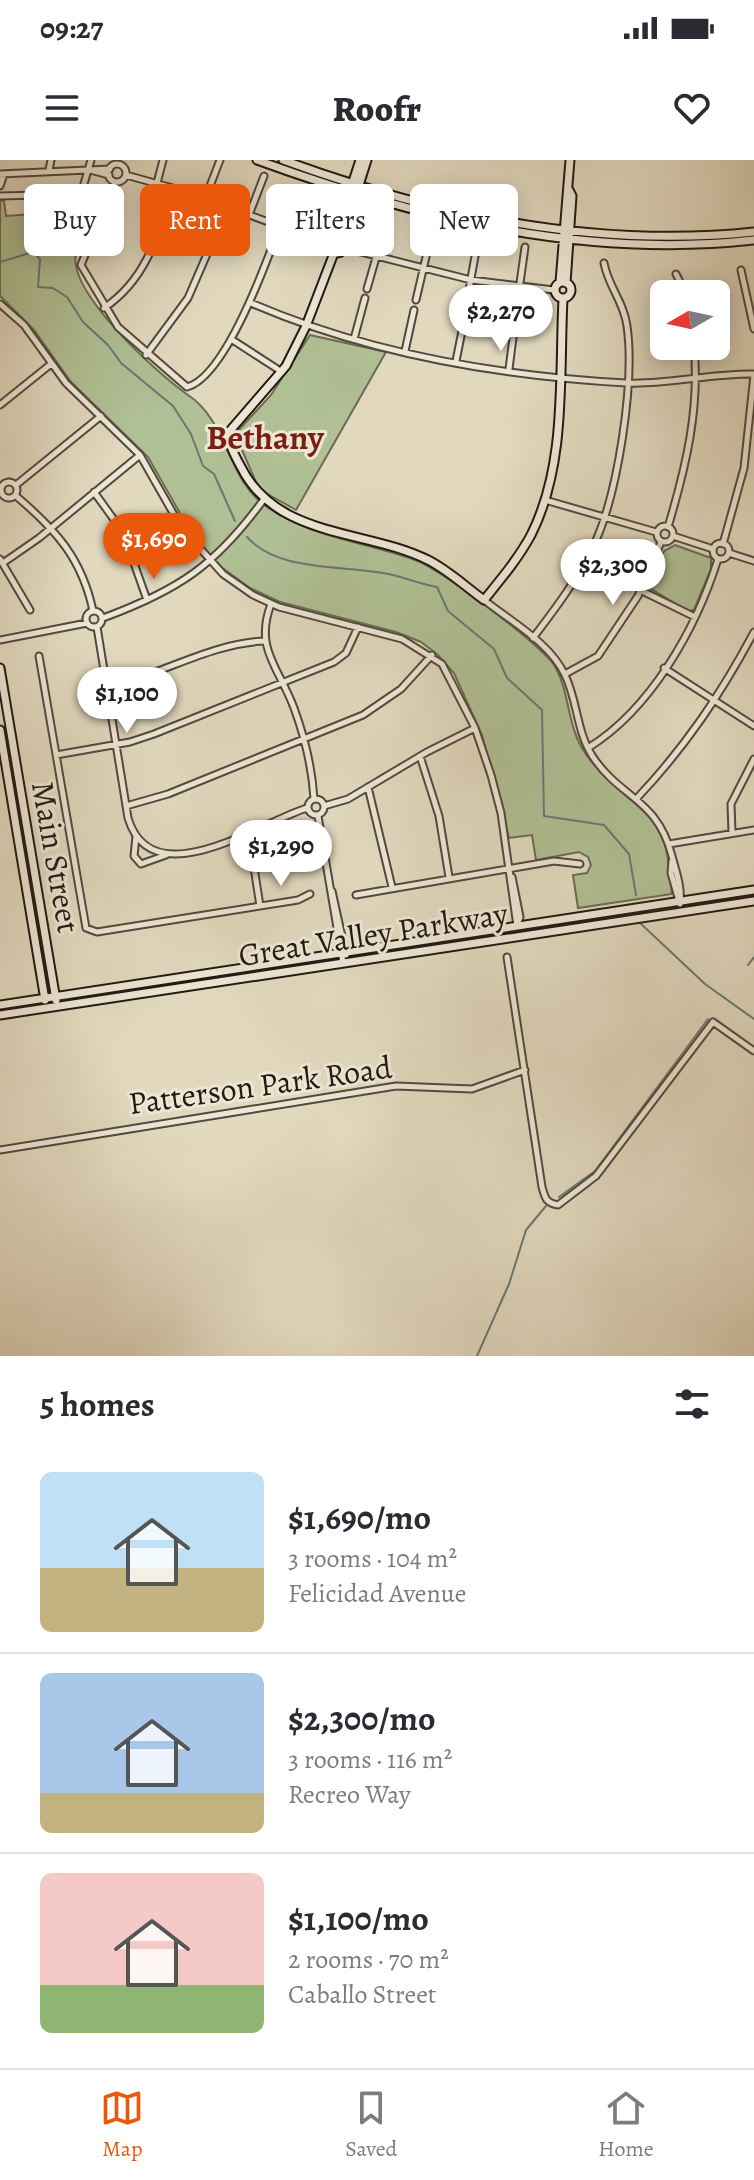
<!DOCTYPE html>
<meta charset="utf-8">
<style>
body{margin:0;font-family:Alegreya,serif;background:#f7f7f7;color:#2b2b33;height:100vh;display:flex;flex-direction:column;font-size:30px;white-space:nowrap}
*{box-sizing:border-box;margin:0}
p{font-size:26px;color:#7c7c81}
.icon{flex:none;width:44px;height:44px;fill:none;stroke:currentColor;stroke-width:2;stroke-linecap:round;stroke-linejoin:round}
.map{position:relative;height:1196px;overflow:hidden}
.side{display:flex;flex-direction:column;background:#fff;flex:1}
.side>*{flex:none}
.hud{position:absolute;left:24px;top:24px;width:706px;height:72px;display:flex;gap:16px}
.needle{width:52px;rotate:261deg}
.controls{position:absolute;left:650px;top:120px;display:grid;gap:16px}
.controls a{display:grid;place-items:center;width:80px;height:80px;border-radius:12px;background:#fff;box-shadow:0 4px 20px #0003;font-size:40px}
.price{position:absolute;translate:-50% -68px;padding:0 18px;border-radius:28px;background:#fff;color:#222;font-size:26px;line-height:52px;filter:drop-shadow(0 2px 4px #0008)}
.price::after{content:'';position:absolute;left:50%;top:48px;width:24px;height:18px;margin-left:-12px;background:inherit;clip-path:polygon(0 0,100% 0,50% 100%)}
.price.selected{background:#ea580c;color:#fff}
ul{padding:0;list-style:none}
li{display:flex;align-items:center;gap:24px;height:200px;padding:0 40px}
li+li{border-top:2px solid #e1e1e2}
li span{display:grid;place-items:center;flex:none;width:224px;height:160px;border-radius:12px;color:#555}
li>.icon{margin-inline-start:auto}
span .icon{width:96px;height:96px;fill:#fffc;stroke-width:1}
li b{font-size:34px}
h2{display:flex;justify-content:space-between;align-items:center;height:96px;padding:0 40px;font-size:34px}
.chip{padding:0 28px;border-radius:12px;background:#fff;box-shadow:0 4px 20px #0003;font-size:28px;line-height:72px}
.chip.selected{background:#ea580c;color:#fff}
.status{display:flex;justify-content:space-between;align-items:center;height:56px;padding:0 40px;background:#fff;direction:ltr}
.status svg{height:22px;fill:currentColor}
header{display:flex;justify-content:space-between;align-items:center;height:104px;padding:0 40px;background:#fff;font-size:36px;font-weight:800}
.tabs{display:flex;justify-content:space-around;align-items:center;height:112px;border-top:2px solid #e1e1e2;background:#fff;font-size:22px;color:#7c7c81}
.tabs a{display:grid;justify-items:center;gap:4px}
.tabs .selected{color:#ea580c}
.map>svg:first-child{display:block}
</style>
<div class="status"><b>09:27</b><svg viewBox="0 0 49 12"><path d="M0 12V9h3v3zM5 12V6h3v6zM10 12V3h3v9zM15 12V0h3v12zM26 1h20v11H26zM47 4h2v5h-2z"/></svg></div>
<header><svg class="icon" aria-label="menu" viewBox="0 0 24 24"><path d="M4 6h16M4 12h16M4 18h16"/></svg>Roofr<svg class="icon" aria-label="heart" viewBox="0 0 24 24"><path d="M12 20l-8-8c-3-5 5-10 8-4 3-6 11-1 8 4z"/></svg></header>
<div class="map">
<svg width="754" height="1196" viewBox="0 0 754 1196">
<rect width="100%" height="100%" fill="#e1d8be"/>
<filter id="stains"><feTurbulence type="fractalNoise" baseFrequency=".0025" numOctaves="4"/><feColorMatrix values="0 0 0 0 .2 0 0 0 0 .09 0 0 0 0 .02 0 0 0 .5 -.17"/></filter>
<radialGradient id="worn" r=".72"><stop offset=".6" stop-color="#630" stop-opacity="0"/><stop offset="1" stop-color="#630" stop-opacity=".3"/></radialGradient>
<path fill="#b0bf94" stroke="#6a6c52" stroke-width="2" d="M49 38 50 43 55 42V38L63 41 47 69 56 75 47 73 45 78 66 92 69 87 77 91C62 128 159 215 188 235 228 261 227 320 267 347 312 378 366 382 415 400 446 412 529 477 552 502 570 528 566 561 582 588 602 624 648 640 663 679 670 696 669 717 672 734L578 748 573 715 587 713 591 705 588 697 579 692 536 700 532 675 509 678 482 575 454 513 438 495 421 482 396 472 280 442 250 428 221 407 193 376 148 297 71 222 34 170 0 136V40L4 41 6 56 47 53Z
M310 175 386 192 296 350 259 329 235 274 271 235Z
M675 385 711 398V409L694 450 688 451 648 427 664 391Z"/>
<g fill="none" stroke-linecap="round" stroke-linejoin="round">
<path stroke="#677972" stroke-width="2" d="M0 102 33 92 40 99 38 127 53 128 67 137 83 162 108 185 121 203 173 246 191 274 203 306 214 314 235 361
M247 377C278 412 341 405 383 413 402 416 419 424 437 427L448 451 494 489 507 518 542 550 544 656 604 665 629 694 636 735
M639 762 705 824 754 859
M748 805 754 797
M559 1037 595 1011 708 859
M477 1196 509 1124 526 1070 546 1046"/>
<g stroke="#52493c" stroke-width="9">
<path id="street" d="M108 13a9 9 0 1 1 18 0a9 9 0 1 1-18 0Z
M49 10 51 0
M90 10 109 15
M0 14 110 9
M126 15 187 32 328 84
M115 22 81 105 118 167 187 227C225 217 266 104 279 68
M157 23 163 0
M0 26 4 14
M0 36 81 34
M205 39 220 0
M249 55 264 16
M294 72 308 32
M57 83 78 44 91 0
M345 88 471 120 554 130
M741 110 754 169
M676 114 686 134
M367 129 387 59
M416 140 432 71
M251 143C367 193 500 216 626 223 668 225 712 213 754 214
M0 144 24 165 66 223 140 295 181 367 223 414 253 435 279 447 402 479 442 504 475 568 491 615 501 653 517 766
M104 148C147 119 158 75 172 28
M465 151 478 80
M515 159 525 87
M231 179 282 212
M354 179 365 138
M405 191 414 150
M146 195 188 138 227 48
M456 201 464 161
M509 209 514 170
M0 245 51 204
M1 330a8 8 0 1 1 16 0a8 8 0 1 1-16 0Z
M16 325 101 256
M94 332 123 372 147 440
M16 336C55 369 82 398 93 451
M545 340 656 372
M657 374a8 8 0 1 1 16 0a8 8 0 1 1-16 0Z
M668 367C686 307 700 248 694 186
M673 376 713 389
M713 391a8 8 0 1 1 16 0a8 8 0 1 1-16 0Z
M723 384 744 308 754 215
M729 393 754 401
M0 399 30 450
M3 403 39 378 140 295
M640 430 695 457
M484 440C512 462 550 483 565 515 578 542 576 571 593 597 621 639 657 638 672 696 676 712 682 726 680 744
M271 444C254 489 279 507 294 548 305 578 312 607 314 639
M86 459a8 8 0 1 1 16 0a8 8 0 1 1-16 0Z
M103 458C179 430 216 405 264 339
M97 467 128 658C152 738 261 662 307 648
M533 478C555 449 577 420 593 387 618 335 635 222 627 166 624 142 608 126 604 103
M0 480 87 463
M39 496 86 768 97 772 298 740 310 734
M664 508 754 566
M565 514 598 496 638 436 661 382
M105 527C161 516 207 484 264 481
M588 588C651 549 696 469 718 399
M56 595 130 582 154 574 334 502 346 493 358 467
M420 596 439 656 449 717
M368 627 392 727
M638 637C686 586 721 534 754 472
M308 647a8 8 0 1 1 16 0a8 8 0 1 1-16 0Z
M126 646 168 634 363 555 401 529 432 495
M324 646 348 639 427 592 475 568
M318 656 343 803
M732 673 731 644 754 599
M245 675 251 688 260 746
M136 676 134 696 141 704 166 695
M669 684 754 670
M672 701 671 713 679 741
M512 717 520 757 517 765
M332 731 346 795
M356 735 554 701 580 704
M507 797 542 1027C545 1038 546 1043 558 1045L596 1016 713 862 754 891
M0 990 396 926 472 929 525 910"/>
</g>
<g stroke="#231911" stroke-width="11">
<path id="secondary" d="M257 0C416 58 583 99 754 80
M283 0C433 55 594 89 754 72
M329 85a8 8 0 1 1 16 0a8 8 0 1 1-16 0Z
M335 77 360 0
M342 79 367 0
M334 93 306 166 286 206 228 273C229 285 235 296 241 307 277 379 366 369 428 400 448 410 466 427 484 440 501 419 518 399 531 375 567 304 559 216 563 139
M555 130a8 8 0 1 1 16 0a8 8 0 1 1-16 0Z
M560 122 570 0
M566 123 572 36 569 30
M0 508 56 840
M0 570 45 840
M0 845 754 730
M0 855 754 741"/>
</g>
<use href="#street" stroke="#ece6d5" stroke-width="5"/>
<use href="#secondary" stroke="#ece6d5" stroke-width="7"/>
</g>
<g text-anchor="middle" stroke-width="6" stroke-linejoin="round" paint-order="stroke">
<g font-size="32" fill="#231911" stroke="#ece6d5">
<text transform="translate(56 697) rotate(80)" y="11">Main Street</text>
<text transform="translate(373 774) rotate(-9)" y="11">Great Valley Parkway</text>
<text transform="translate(260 925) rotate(-8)" y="11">Patterson Park Road</text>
</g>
<g font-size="34" font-weight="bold" fill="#7a1f14" stroke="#ece6d5">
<text x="265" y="289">Bethany</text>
</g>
</g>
<rect width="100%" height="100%" filter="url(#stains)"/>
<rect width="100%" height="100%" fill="url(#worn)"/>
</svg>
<div class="controls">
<a><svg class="needle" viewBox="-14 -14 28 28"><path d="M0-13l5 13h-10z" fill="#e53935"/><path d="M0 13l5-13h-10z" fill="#7c7c81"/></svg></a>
</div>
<b class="price" style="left:501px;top:193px">$2,270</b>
<b class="price selected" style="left:154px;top:421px">$1,690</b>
<b class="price" style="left:613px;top:447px">$2,300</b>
<b class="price" style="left:127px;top:575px">$1,100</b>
<b class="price" style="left:281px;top:728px">$1,290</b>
<div class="hud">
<a class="chip">Buy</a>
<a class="chip selected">Rent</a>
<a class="chip">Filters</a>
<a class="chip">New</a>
</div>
</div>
<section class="side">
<h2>5 homes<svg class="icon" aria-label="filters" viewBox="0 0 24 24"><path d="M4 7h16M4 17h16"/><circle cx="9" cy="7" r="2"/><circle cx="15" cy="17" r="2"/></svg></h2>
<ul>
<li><span style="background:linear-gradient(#bfe0f5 60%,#c2b280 0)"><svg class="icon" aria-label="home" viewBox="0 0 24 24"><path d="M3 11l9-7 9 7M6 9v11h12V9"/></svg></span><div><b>$1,690/mo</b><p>3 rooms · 104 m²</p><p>Felicidad Avenue</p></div></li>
<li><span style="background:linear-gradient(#a9c7e8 75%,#c2b280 0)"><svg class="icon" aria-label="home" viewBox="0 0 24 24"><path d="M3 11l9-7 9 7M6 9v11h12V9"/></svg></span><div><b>$2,300/mo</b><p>3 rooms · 116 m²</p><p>Recreo Way</p></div></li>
<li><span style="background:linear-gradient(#f6c9c9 70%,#8fb573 0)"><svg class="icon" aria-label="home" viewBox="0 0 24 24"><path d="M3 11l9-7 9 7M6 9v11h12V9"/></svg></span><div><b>$1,100/mo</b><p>2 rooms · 70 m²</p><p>Caballo Street</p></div></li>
</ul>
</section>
<nav class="tabs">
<a class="selected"><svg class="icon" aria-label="map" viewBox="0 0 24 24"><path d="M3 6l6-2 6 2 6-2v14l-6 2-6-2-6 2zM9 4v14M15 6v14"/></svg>Map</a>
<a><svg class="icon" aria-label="saved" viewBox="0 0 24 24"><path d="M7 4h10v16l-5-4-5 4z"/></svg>Saved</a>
<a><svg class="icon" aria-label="home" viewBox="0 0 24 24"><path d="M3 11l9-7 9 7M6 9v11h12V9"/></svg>Home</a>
</nav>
